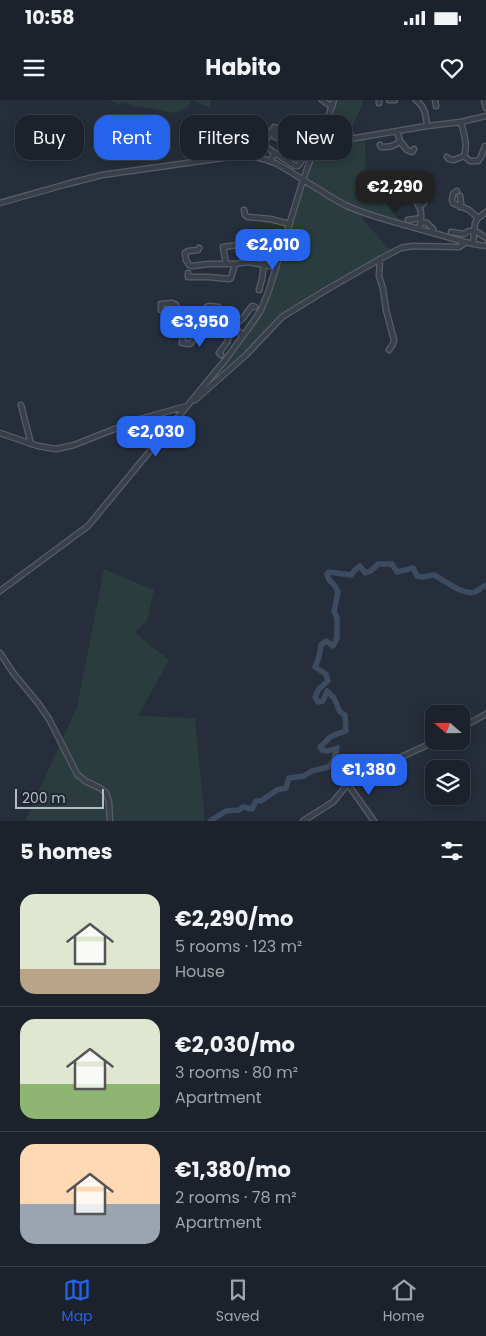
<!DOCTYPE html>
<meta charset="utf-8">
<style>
body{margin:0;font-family:Poppins,sans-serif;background:#252a34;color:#f1f3f6;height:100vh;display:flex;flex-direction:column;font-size:19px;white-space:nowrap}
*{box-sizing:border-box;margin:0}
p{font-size:16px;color:#a0a4a9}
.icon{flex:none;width:28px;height:28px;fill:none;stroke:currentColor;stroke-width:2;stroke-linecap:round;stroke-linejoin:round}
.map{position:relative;height:721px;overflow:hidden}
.sheet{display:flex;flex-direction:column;background:#1c222c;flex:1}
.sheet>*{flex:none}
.banner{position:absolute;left:15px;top:15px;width:456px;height:45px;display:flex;gap:10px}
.needle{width:32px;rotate:290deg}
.tools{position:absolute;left:425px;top:605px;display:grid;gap:10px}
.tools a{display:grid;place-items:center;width:45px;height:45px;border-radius:10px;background:#1c222c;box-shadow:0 2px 12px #0003,0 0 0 1px #3a3f48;font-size:25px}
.scale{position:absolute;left:15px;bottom:12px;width:89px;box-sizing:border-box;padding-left:5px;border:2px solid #b4bbc6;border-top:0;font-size:14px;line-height:18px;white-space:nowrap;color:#b4bbc6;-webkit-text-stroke:4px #1e252f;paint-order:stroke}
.price{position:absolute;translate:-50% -42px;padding:0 11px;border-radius:10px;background:#2563eb;color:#fff;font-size:16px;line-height:32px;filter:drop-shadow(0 1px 2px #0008)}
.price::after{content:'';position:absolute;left:50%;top:30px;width:15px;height:11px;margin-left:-8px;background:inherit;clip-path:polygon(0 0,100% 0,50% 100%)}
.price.active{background:#222;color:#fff}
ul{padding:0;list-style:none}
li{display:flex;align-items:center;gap:15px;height:125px;padding:0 20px}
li+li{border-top:1px solid #3a3f48}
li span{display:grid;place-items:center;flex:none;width:140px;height:100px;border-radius:15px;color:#555}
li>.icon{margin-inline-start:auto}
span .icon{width:60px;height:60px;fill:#fffc;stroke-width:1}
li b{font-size:21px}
h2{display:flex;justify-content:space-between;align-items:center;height:60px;padding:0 20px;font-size:21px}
.chip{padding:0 18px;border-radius:15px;background:#1c222c;box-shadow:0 2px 12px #0003,0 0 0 1px #3a3f48;font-size:18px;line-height:45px}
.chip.active{background:#2563eb;color:#fff}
.status{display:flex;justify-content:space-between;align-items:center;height:35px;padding:0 25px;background:#1c222c;direction:ltr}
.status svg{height:14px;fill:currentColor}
header{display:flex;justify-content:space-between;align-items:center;height:65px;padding:0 20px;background:#1c222c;font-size:22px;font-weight:700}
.tabs{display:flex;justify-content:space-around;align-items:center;height:70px;border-top:1px solid #3a3f48;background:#1c222c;font-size:14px;color:#a0a4a9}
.tabs a{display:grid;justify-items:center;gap:2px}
.tabs .active{color:#2563eb}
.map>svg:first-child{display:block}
</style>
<div class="status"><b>10:58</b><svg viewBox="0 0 49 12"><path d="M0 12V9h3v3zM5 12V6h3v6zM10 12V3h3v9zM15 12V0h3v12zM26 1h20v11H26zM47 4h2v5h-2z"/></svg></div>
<header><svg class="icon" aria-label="menu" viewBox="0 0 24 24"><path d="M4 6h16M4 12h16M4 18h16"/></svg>Habito<svg class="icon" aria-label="heart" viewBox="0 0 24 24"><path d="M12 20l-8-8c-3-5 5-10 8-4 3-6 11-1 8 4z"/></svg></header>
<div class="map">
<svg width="486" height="721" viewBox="0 0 486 721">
<rect width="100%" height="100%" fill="#252e3a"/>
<path fill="#2a3c3d" d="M110 0H211L210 8 192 0 187 8 170 13 148 7 146 9 139 6 135 8C131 2 125 2 118 5Z
M337 0H364L351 30 356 35 326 41 324 38Z
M365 39V73L370 82 401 122 350 104 320 87 307 77 315 52 322 47Z
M305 85C323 97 341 107 363 114V120L391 151 282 216 247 252 199 296 261 214 275 178Z
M104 469 154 490 147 522 134 532 169 560 138 616 195 618 205 720 204 721H25L77 607Z"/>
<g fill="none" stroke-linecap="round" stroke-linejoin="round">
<path stroke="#3d4b61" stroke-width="5.5" d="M210 721 226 711 239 710 243 707 252 709 256 701H261L277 690 286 688 289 678 304 676 312 671 328 667 333 662 337 648 328 651 322 650 320 647C324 644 326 641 329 638 334 634 340 633 346 631L345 615 340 612 334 598 327 591 323 601 318 602 315 597 319 589 328 581 326 574 315 567 319 557 321 545 326 541 333 546 337 538V518L334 511 338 492 335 486 329 480 327 474 329 472 351 475 355 470 360 466 365 473 371 471 378 464H392L397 472 413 468 417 476 422 477 434 475C444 480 464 496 475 492 479 490 482 487 486 485"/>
<g stroke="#575e68" stroke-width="7">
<path id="minor" d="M322 0 332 7
M389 0H395
M416 0C425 7 426 15 427 26
M435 0 436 6
M484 0 486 8
M379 3V0
M461 22C464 34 468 44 464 56L470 61H478L481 57 485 46
M400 41 407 50 412 52 414 49
M320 44 427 26 461 22 486 16
M380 45 381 47C389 47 394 47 400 41L397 31
M447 57 449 59 454 60 464 56
M270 61 275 53 263 45 274 27 278 29 273 35 275 37 290 45 304 46 309 49 298 66H295L275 53
M386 78C388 83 390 87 395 91 400 94 408 95 413 99 423 106 422 119 419 129
M457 91 453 94 452 100 453 103 469 110 478 118
M0 103 67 84 102 75 237 56C251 55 263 58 275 63 299 76 321 92 345 105 371 117 399 123 426 131 446 136 465 144 486 146
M419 107 424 103V100L419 89V84
M460 107 461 103 460 96
M244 110 245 115 248 117 270 119 290 124
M408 120 421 118
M421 122 427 123 433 129
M451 132 464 134 469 131 477 132 486 138
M473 144 475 123 478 118 486 112
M199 148 198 150 188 151 185 153 186 160 189 165 192 166 209 164H235L247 162 276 167
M380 159 379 176 383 189 386 210 394 240 393 244 389 250
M226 164 223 147 237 145 243 148
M188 173V177H208L230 179 231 178 235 164
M259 190 262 179 264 164 271 147
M161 210V204L172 203 176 205 178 223 172 222
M207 222 206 211 207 207 209 206 218 207 217 211
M178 223C194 225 217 217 230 225 235 228 239 232 243 235
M182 243 184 231H187
M183 243 189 244 191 243 197 235 202 223
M221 255 219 253 227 242 233 227 243 218 252 206 255 207
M195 300 246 255 282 217 326 190 380 159 401 148 412 146 459 147 465 143
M21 305 31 344
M0 333 38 346 56 349 74 345 140 319 187 306
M0 491 88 426 226 259 253 222 261 210 269 190 303 80 312 55 317 45 320 44V40L334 0
M0 553 14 574 38 603 49 619 77 674 85 681 100 688 106 693 109 702 110 721
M461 628 486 614
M347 683 374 721
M303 721 333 702 351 680 436 641"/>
</g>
<use href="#minor" stroke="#39404a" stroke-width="4.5"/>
</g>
</svg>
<div class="tools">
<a><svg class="needle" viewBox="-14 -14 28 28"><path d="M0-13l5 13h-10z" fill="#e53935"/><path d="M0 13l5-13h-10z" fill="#a0a4a9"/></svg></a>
<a><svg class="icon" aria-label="layers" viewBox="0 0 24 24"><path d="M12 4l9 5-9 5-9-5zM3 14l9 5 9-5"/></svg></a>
</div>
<div class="scale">200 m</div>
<b class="price active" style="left:395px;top:113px">€2,290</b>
<b class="price" style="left:273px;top:171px">€2,010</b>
<b class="price" style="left:200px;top:248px">€3,950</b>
<b class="price" style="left:156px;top:358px">€2,030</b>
<b class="price" style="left:369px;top:696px">€1,380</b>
<div class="banner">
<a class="chip">Buy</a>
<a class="chip active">Rent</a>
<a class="chip">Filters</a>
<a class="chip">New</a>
</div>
</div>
<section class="sheet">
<h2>5 homes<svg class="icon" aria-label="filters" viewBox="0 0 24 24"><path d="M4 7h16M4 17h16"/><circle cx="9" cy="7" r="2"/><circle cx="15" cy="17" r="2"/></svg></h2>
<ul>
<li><span style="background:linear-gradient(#dfe7d0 75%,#b9a48a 0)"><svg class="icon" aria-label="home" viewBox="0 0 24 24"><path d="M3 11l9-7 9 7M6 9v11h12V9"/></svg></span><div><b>€2,290/mo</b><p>5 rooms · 123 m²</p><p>House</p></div></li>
<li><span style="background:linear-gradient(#dfe7d0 65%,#8fb573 0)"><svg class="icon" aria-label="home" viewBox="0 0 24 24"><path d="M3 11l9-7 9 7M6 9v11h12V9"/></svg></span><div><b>€2,030/mo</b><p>3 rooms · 80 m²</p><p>Apartment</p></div></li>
<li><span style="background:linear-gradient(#ffd9b3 60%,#9aa5b1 0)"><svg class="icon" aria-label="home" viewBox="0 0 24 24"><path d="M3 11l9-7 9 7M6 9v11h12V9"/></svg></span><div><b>€1,380/mo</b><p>2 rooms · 78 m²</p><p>Apartment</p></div></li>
</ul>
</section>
<nav class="tabs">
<a class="active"><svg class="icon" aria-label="map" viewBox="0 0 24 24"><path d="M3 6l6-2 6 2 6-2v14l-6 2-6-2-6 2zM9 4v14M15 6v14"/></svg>Map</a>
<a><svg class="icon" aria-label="saved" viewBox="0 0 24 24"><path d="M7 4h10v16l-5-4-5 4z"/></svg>Saved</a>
<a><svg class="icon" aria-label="home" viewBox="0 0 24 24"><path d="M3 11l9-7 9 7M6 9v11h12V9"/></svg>Home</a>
</nav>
